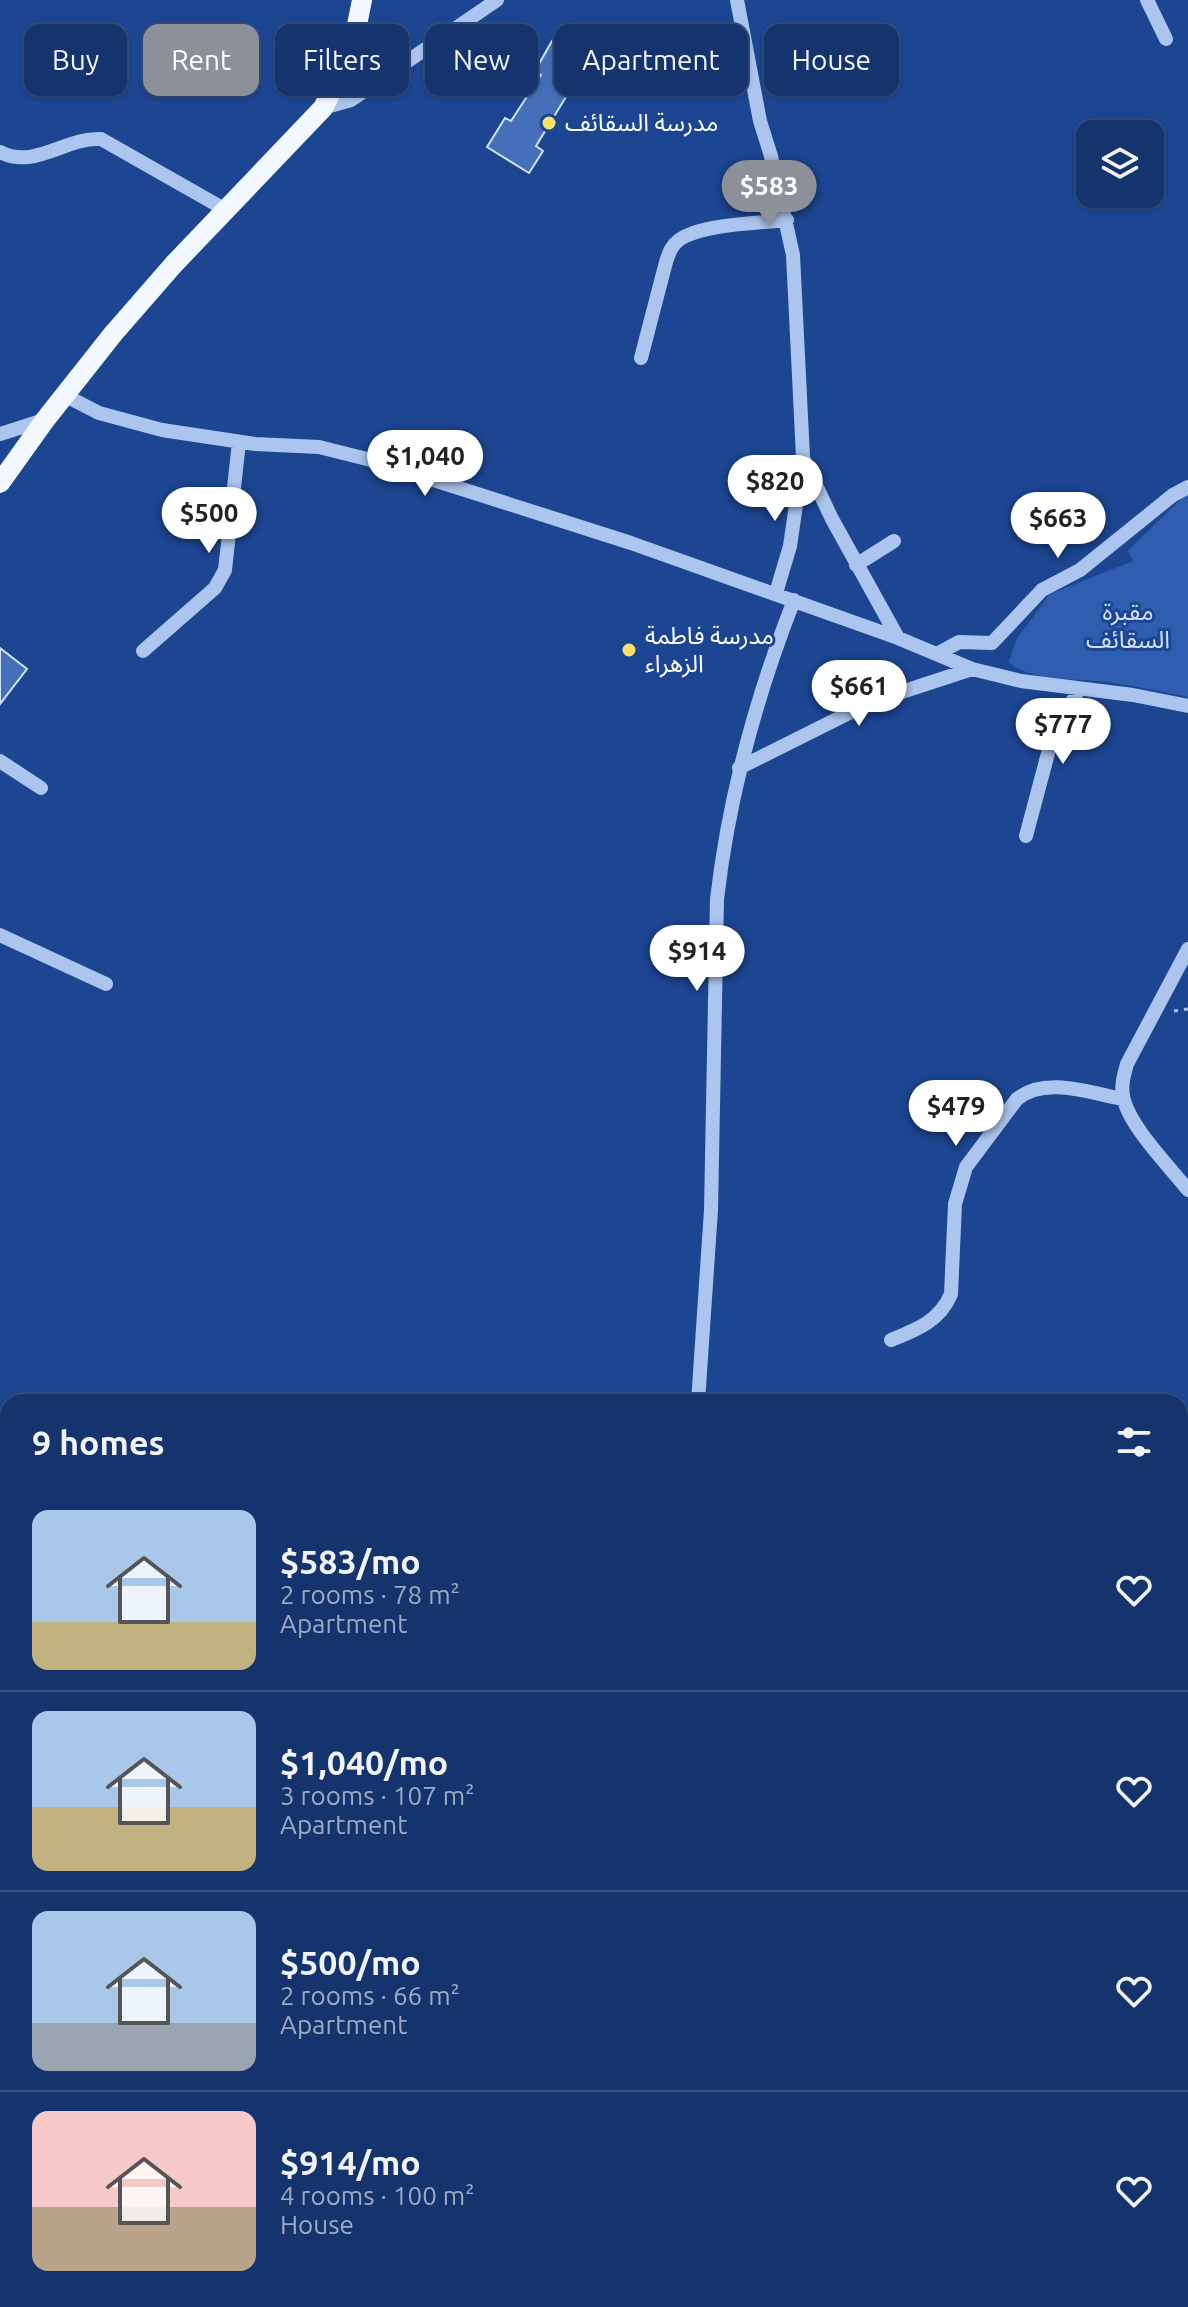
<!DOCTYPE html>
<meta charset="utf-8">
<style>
body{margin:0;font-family:Ubuntu,"Noto Sans Arabic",sans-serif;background:#223f76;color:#f1f3f6;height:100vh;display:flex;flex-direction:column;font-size:30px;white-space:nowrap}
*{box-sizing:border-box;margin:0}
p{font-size:26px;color:#9daac2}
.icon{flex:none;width:44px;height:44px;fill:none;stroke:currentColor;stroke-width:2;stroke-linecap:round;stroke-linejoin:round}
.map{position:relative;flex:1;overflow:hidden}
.side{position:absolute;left:0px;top:1394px;width:1188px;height:914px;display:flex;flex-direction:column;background:#15346e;border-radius:24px 24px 0 0;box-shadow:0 2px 6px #0004,0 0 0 2px #344f81}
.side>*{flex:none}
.banner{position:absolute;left:24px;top:24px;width:1140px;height:72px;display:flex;gap:16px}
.tools{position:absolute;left:1076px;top:120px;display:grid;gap:16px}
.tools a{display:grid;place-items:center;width:88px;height:88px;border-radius:16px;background:#15346e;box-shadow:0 2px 6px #0004,0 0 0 2px #344f81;font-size:40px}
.price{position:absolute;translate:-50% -68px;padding:0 18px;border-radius:28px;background:#fff;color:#222;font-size:26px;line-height:52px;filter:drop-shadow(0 2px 4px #0008)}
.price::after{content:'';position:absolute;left:50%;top:48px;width:24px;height:18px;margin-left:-12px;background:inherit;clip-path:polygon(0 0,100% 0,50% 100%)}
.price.selected{background:#8c9099;color:#fff}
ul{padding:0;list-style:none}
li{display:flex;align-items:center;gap:24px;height:200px;padding:0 32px}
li+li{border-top:2px solid #344f81}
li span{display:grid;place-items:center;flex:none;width:224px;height:160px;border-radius:16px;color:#555}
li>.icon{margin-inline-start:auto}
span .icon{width:96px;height:96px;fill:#fffc;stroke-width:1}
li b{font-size:34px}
h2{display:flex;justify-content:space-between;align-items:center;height:96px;padding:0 32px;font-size:34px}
.pill{padding:0 28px;border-radius:16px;background:#15346e;box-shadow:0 2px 6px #0004,0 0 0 2px #344f81;font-size:28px;line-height:72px}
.pill.selected{background:#8c9099;color:#fff}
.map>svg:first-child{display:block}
</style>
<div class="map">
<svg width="1188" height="2307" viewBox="0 0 1188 2307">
<rect width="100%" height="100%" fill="#1c4692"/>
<path fill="#2f5eb0" d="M1188 492V697C1161 691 1134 686 1107 682 1082 679 1026 681 1009 662L1016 640 1050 594 1133 561 1128 551Z"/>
<path fill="#446fb9" stroke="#d2e1fa" stroke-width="2" d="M552 41 595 67 579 91 572 87 536 146 543 151 529 173 487 147 505 118 511 121 541 75 535 71Z
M0 648 27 669 0 704Z"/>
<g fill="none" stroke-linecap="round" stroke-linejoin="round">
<path stroke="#acc5ee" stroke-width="3" stroke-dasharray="4 6" stroke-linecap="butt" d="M1174 1011 1188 1009"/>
<path stroke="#acc5ee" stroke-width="14" d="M737 0 760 121 771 156 793 255 803 457 790 546 776 593
M1147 0 1166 39
M323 108 351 100 497 0
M0 152C35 170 65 137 101 139L226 210
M641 358 666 262C669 253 671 246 679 240 701 224 759 223 787 220
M64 395 99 413 162 430 255 444 319 447 371 460 631 543 898 638 972 669 1021 681 1133 695 1188 706
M0 434 44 420
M803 458 832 519 898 638
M856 565 894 541
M143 651 215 588 225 570 239 442
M937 654 959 642 992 643 1042 590 1080 570 1173 495 1188 487
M0 761 41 788
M739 768 871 702 972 669
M1026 836 1051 742 1079 689
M0 935 106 984
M1188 949 1127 1064C1124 1075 1121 1084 1123 1096 1128 1125 1169 1166 1188 1190
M891 1340C916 1330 940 1321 951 1294L955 1204 966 1167 1017 1099C1045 1076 1090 1093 1123 1099
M698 1402 711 1210 717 899C729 795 756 697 794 600
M1180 1669 1188 1664
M0 1841 8 1822
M1180 2121 1188 2105
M940 2300 943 2307
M23 2307 26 2300"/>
<path stroke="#f3f7ff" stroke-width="20" d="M0 483 45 420 113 334 174 264 323 108 352 50 362 0"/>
</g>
<g fill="#ffe06a" stroke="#1c4692" stroke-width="3">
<circle cx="549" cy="123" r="8"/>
<circle cx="629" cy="650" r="8"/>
</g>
<g text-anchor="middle" stroke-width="6" stroke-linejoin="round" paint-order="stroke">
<g font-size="24" fill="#fff" stroke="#1c4692" text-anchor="start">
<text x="565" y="131">مدرسة السقائف</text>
<text x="645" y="644">مدرسة فاطمة<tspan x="645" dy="28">الزهراء</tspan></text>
</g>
<g font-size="24" fill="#d2e1fa" stroke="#1c4692">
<text x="1128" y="620">مقبرة<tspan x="1128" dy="28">السقائف</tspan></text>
</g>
</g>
</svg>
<div class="tools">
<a><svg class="icon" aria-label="layers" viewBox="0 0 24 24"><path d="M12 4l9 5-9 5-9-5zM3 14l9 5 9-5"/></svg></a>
</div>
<b class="price selected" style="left:769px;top:228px">$583</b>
<b class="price" style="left:425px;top:498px">$1,040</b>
<b class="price" style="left:775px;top:523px">$820</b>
<b class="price" style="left:209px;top:555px">$500</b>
<b class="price" style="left:1058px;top:560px">$663</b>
<b class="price" style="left:859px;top:728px">$661</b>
<b class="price" style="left:1063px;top:766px">$777</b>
<b class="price" style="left:697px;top:993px">$914</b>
<b class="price" style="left:956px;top:1148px">$479</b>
<div class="banner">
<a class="pill">Buy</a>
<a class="pill selected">Rent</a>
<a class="pill">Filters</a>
<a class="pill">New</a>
<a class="pill">Apartment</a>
<a class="pill">House</a>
</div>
<section class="side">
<h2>9 homes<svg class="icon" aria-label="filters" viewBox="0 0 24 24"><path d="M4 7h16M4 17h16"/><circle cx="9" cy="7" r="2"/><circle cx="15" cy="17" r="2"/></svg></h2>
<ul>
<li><span style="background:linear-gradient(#a9c7e8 70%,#c2b280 0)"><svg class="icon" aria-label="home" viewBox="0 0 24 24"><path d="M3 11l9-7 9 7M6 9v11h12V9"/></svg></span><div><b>$583/mo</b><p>2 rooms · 78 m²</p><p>Apartment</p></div><svg class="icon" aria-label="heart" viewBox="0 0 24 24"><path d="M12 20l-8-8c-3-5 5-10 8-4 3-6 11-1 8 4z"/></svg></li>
<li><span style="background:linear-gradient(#a9c7e8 60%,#c2b280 0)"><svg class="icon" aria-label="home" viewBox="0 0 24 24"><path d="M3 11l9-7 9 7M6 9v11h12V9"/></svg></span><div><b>$1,040/mo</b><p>3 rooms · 107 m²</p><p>Apartment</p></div><svg class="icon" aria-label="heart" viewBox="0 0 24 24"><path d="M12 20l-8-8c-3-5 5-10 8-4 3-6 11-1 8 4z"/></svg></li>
<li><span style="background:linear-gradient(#a9c7e8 70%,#9aa5b1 0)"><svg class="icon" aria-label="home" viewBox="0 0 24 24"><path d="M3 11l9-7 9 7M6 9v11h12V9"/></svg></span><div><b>$500/mo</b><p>2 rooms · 66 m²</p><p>Apartment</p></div><svg class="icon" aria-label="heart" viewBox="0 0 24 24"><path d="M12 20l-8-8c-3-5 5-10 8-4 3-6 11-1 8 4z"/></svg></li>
<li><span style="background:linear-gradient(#f6c9c9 60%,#b9a48a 0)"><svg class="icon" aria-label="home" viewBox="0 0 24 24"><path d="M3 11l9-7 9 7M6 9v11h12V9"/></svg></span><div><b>$914/mo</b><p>4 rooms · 100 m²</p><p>House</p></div><svg class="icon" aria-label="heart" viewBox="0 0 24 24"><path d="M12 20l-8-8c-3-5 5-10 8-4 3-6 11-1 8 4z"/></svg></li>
</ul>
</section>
</div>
